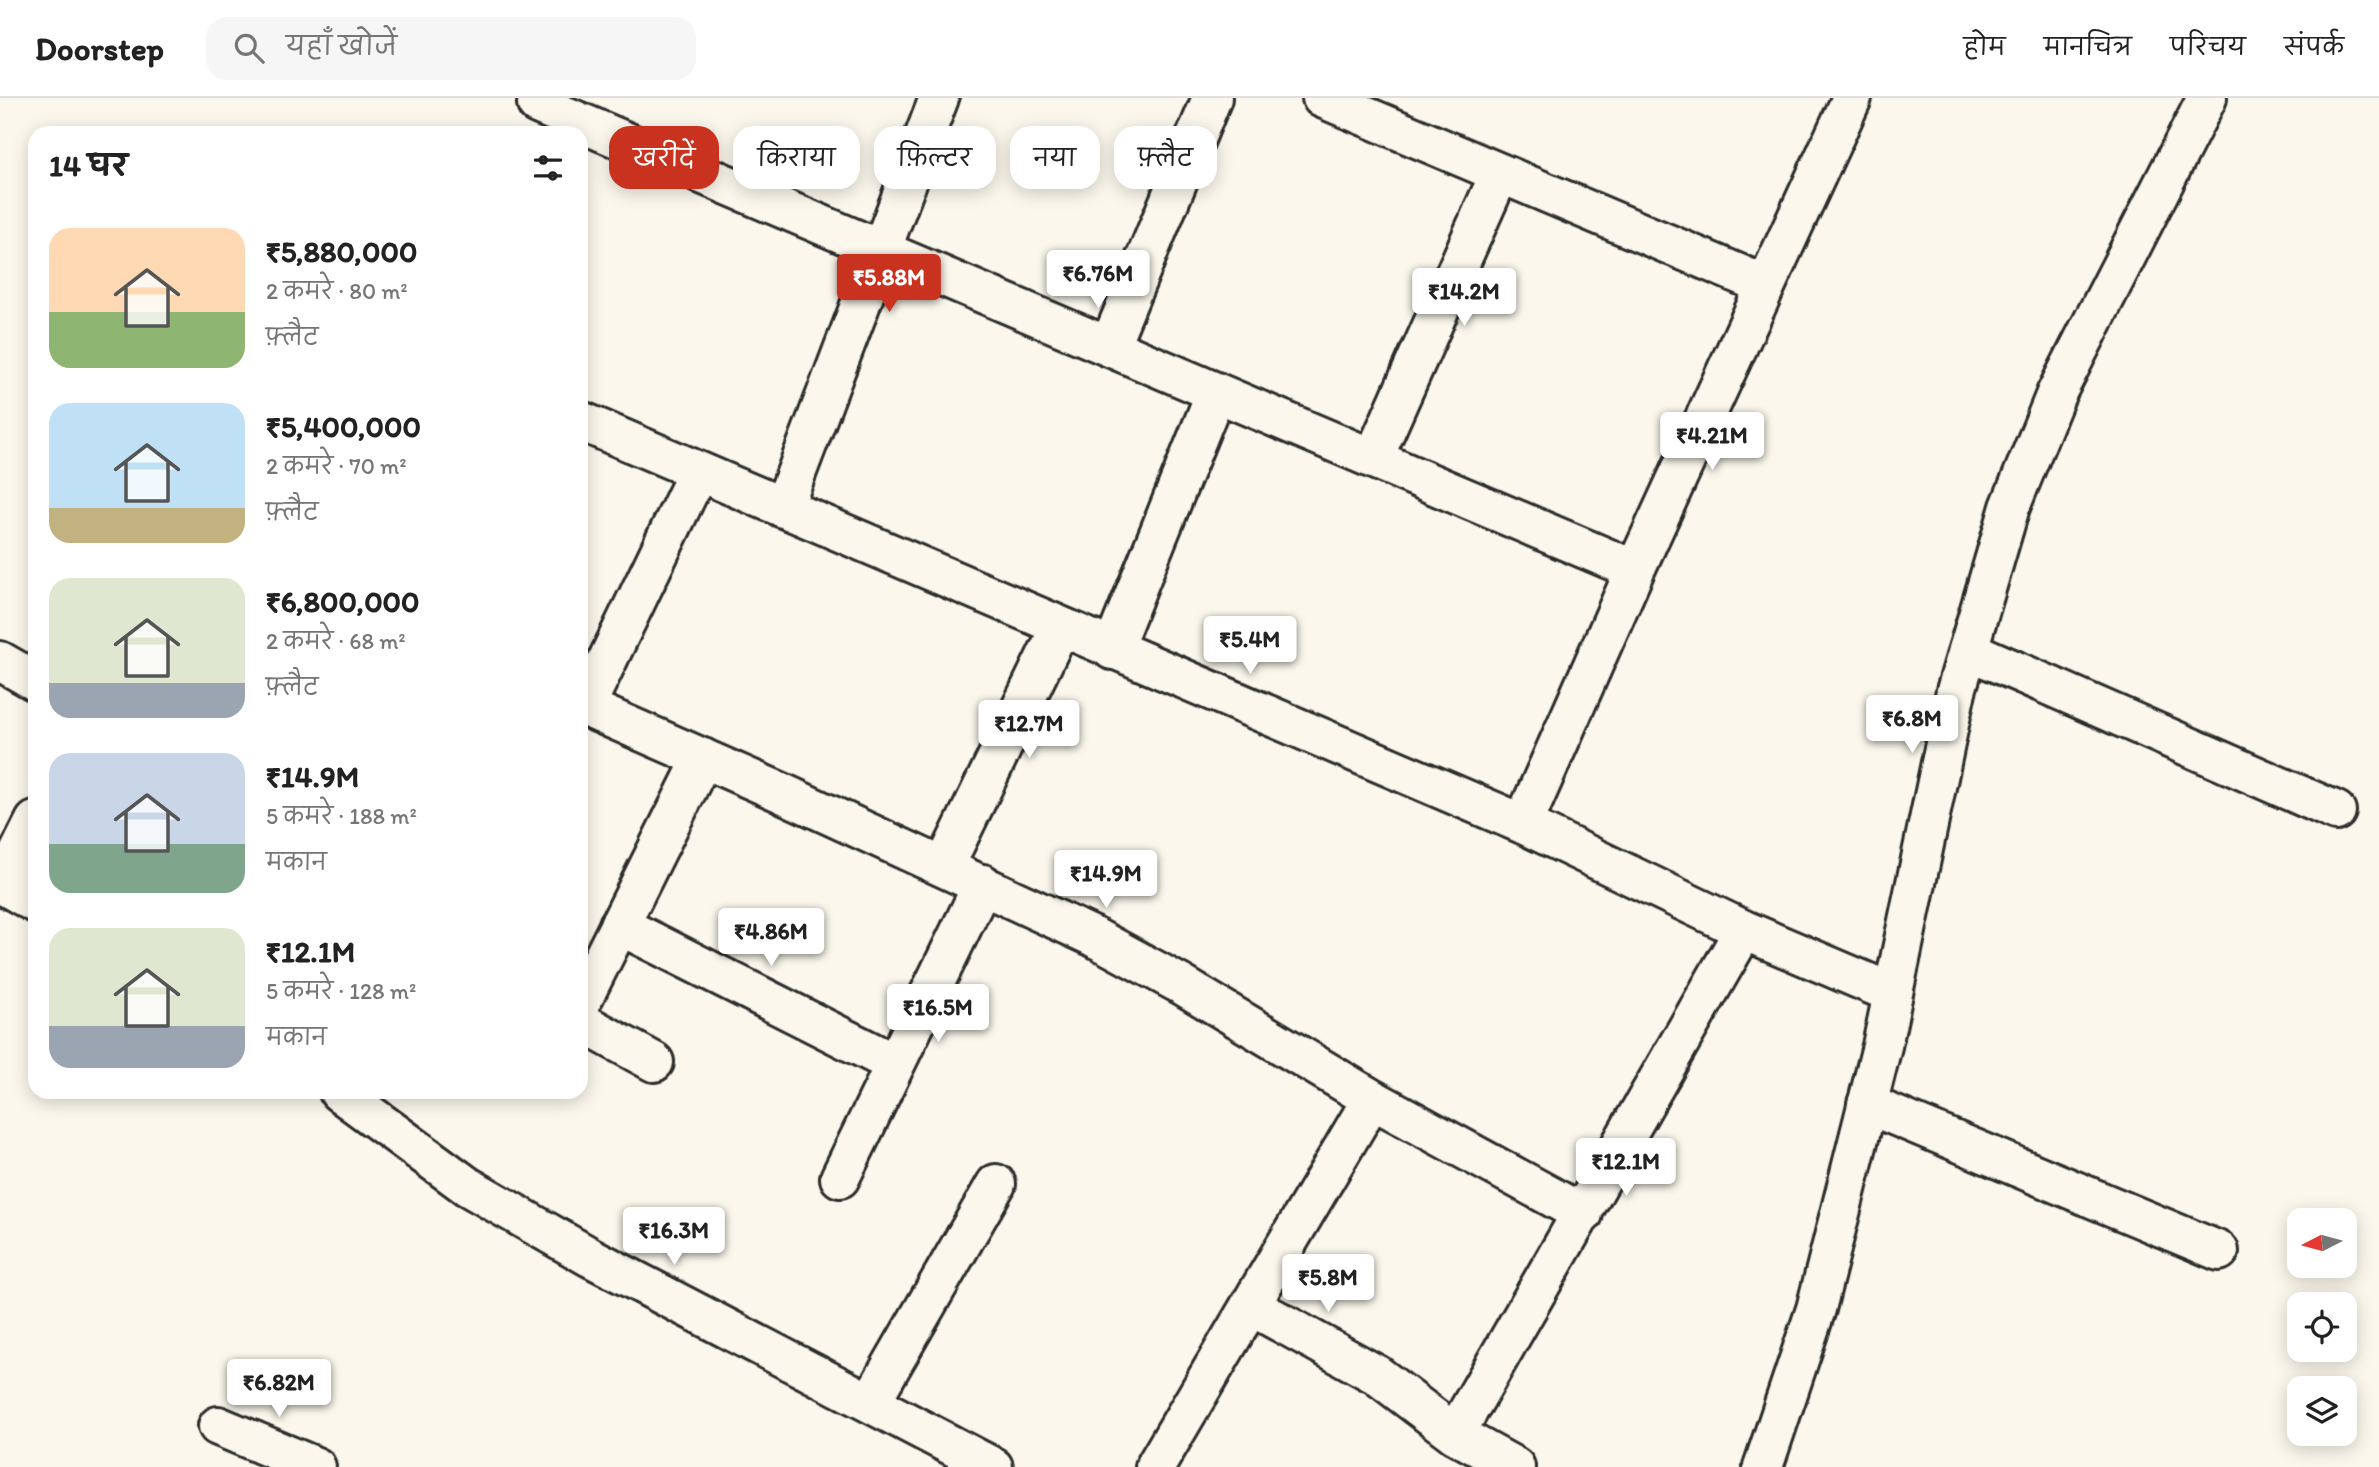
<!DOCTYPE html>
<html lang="hi">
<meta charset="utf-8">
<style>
body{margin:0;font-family:Itim,"Playpen Sans Deva",sans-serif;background:#f6f6f6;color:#222;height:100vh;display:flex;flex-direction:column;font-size:26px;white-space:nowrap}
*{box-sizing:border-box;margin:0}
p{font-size:23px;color:#767676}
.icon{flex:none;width:38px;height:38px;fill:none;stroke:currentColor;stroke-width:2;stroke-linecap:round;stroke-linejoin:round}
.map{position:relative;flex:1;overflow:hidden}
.drawer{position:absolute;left:28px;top:28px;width:560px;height:973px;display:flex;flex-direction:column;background:#fff;border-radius:21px;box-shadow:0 4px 18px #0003}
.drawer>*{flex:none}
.hud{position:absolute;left:609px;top:28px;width:665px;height:63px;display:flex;gap:14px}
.needle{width:46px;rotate:264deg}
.fabs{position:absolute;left:2287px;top:1110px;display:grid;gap:14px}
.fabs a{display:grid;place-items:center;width:70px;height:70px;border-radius:14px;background:#fff;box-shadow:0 4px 18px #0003;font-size:35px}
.price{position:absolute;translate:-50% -60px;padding:0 16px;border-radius:7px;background:#fff;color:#222;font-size:23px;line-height:46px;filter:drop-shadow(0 2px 4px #0008)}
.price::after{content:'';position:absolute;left:50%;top:42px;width:21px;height:16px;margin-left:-10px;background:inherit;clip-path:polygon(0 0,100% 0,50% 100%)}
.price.current{background:#c8321e;color:#fff}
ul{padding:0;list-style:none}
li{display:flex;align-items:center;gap:21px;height:175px;padding:0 21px}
li span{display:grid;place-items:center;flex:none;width:196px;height:140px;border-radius:21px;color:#555}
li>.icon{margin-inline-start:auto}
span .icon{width:84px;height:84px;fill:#fffc;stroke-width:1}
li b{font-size:30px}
h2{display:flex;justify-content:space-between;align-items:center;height:84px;padding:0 21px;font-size:30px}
.pill{padding:0 24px;border-radius:21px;background:#fff;box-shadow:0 4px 18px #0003;font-size:24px;line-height:63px}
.pill.current{background:#c8321e;color:#fff}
header{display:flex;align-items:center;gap:42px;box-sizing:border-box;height:98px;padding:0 35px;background:#fff;border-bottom:2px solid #e0e0e0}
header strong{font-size:33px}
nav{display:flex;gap:38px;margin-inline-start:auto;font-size:24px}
.search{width:490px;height:63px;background:#f6f6f6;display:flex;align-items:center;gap:18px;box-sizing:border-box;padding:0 24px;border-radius:21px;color:#767676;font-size:26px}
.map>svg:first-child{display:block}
</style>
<header>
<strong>Doorstep</strong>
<div class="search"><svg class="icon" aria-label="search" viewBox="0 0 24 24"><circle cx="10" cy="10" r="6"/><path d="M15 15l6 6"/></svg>यहाँ खोजें</div>
<nav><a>होम</a><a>मानचित्र</a><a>परिचय</a><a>संपर्क</a></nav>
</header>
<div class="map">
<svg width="2379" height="1369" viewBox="0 0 2379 1369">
<rect width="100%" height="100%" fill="#fbf7ec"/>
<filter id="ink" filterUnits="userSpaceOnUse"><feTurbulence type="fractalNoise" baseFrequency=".0143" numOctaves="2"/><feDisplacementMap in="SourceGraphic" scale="14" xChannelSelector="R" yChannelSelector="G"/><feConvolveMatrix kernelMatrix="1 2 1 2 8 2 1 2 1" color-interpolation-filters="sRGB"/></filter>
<g filter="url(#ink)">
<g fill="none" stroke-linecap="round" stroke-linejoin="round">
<g stroke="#2b2b2b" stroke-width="44">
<path id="minor" d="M1322 0 1765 187
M537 6 1635 472
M1109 249 1212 0
M581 323 1523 726 1744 832 1892 895
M1373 361 1500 75
M783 410 939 0
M1112 552 1216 294
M1968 552 2336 713
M0 563 35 583
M581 607 780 694 1092 838 1182 887 1372 1001 1583 1116
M585 609 698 374
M1523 726 1635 472 1852 0
M944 769 1060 530
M0 785 35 805
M3 787 35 723
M619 827 895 966
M581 904 703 660
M581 924 654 964
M339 994 467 1088 590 1159 993 1369
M1867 1006 2219 1153
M840 1080 983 786
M1251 1208 1377 1277 1455 1336 1515 1369
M870 1305 996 1086
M218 1328 316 1369
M1455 1336 1744 832
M1155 1369 1372 1001"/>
</g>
<g stroke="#2b2b2b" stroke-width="44">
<path id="tertiary" d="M1763 1369 1816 1211 1882 948 1956 593 2010 409 2056 296 2207 0"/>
</g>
<use href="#minor" stroke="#fbf7ec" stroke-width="38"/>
<use href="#tertiary" stroke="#fbf7ec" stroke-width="38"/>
</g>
</g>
</svg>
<div class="fabs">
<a><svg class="needle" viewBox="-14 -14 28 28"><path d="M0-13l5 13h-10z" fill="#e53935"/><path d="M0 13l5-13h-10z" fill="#767676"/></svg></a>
<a><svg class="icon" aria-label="locate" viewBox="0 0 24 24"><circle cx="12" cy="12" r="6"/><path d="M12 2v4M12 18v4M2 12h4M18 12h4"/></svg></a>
<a><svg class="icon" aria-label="layers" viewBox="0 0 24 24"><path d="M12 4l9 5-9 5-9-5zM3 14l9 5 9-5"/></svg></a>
</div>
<b class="price" style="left:1098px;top:212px">₹6.76M</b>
<b class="price current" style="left:889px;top:216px">₹5.88M</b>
<b class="price" style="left:1464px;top:230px">₹14.2M</b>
<b class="price" style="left:1712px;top:374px">₹4.21M</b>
<b class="price" style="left:1250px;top:578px">₹5.4M</b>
<b class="price" style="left:1912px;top:657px">₹6.8M</b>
<b class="price" style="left:1029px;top:662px">₹12.7M</b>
<b class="price" style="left:1106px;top:812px">₹14.9M</b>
<b class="price" style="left:771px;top:870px">₹4.86M</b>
<b class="price" style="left:938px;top:946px">₹16.5M</b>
<b class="price" style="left:1626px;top:1100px">₹12.1M</b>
<b class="price" style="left:674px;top:1169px">₹16.3M</b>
<b class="price" style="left:1328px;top:1216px">₹5.8M</b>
<b class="price" style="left:279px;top:1321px">₹6.82M</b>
<div class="hud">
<a class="pill current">खरीदें</a>
<a class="pill">किराया</a>
<a class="pill">फ़िल्टर</a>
<a class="pill">नया</a>
<a class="pill">फ़्लैट</a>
</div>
<section class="drawer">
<h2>14 घर<svg class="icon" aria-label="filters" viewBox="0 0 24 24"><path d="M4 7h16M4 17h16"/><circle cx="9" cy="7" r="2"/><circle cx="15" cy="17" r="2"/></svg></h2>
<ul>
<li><span style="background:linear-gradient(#ffd9b3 60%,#8fb573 0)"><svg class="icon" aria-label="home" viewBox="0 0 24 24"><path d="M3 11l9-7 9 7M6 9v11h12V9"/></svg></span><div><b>₹5,880,000</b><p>2 कमरे · 80 m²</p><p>फ़्लैट</p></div></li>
<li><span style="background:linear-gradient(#bfe0f5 75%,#c2b280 0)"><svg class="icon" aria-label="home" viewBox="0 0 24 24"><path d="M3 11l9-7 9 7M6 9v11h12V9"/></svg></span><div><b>₹5,400,000</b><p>2 कमरे · 70 m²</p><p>फ़्लैट</p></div></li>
<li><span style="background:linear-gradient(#dfe7d0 75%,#9aa5b1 0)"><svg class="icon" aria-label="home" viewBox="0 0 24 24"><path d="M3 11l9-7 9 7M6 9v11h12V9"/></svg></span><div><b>₹6,800,000</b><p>2 कमरे · 68 m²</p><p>फ़्लैट</p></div></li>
<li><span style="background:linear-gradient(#c9d6e8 65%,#7fa58c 0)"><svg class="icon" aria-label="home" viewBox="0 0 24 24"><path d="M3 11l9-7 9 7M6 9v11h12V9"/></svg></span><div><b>₹14.9M</b><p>5 कमरे · 188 m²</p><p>मकान</p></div></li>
<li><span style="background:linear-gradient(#dfe7d0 70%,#9aa5b1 0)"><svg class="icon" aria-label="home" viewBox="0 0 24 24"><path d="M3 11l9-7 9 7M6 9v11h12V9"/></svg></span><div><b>₹12.1M</b><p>5 कमरे · 128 m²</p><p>मकान</p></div></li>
</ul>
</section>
</div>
